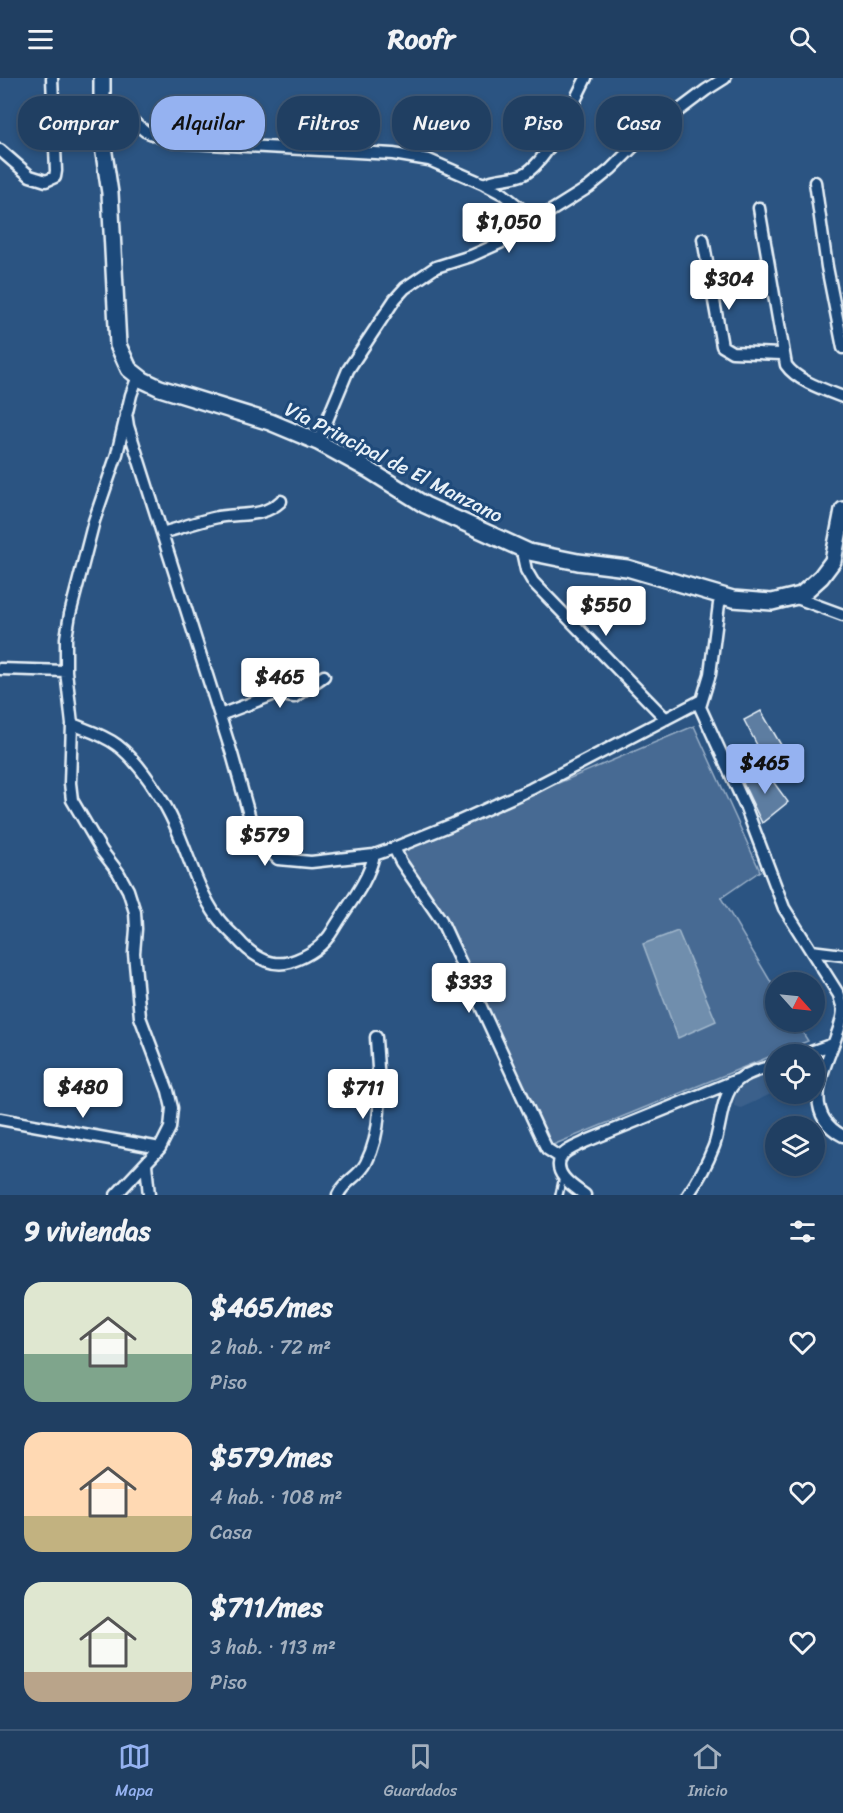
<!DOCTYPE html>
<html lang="es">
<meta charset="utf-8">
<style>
body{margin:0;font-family:Sriracha,sans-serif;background:#2d4a6b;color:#f1f3f6;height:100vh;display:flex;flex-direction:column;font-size:22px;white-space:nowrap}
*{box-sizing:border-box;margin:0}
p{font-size:20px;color:#a2afbe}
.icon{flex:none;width:33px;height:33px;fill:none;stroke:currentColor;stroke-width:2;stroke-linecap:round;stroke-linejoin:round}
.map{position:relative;height:1117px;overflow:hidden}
.drawer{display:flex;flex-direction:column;background:#203f62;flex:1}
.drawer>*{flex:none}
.top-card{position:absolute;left:18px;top:18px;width:807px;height:54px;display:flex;gap:12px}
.needle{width:39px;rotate:117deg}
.buttons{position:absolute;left:765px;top:894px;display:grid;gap:12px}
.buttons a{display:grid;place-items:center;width:60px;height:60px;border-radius:50%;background:#203f62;box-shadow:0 3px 9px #0003,0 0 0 2px #3d5877;font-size:30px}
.price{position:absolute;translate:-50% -51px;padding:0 14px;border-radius:6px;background:#fff;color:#222;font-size:20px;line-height:39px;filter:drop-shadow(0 2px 3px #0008)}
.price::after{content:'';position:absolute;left:50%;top:36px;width:18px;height:14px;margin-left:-9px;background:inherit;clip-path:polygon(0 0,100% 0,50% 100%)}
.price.active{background:#95b2f1;color:#111}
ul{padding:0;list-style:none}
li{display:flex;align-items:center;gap:18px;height:150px;padding:0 24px}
li span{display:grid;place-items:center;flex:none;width:168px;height:120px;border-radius:18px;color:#555}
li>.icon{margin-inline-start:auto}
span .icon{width:72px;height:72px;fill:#fffc;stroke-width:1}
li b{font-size:26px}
h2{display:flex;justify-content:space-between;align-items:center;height:72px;padding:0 24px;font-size:26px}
.pill{padding:0 21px;border-radius:24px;background:#203f62;box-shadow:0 3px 9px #0003,0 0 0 2px #3d5877;font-size:21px;line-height:54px}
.pill.active{background:#95b2f1;color:#111}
header{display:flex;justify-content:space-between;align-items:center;height:78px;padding:0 24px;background:#203f62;font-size:27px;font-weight:700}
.dock{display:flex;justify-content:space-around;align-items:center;height:84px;border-top:2px solid #3d5877;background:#203f62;font-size:16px;color:#a2afbe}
.dock a{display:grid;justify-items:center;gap:3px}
.dock .active{color:#95b2f1}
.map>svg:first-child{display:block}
</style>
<header><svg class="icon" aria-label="menu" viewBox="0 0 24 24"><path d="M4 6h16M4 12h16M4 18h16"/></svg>Roofr<svg class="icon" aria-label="search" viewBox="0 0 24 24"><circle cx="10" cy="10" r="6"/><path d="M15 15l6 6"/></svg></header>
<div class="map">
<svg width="843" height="1117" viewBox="0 0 843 1117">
<rect width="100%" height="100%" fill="#2b5482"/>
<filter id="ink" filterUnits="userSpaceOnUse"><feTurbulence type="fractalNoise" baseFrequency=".0167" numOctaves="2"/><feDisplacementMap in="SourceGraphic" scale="12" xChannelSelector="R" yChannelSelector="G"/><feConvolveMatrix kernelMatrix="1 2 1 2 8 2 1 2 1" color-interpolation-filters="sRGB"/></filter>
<g filter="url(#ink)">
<path fill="#3a608b" d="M775 994V1014L741 1030 734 1028 736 1008Z"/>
<path fill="#476b93" stroke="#98aec6" stroke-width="1.5" d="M694 648 760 793 721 820 775 911 776 944H796L808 963 543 1071 490 942 396 767 459 747Z"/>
<path fill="#708ead" stroke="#a0b6cb" stroke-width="1.5" d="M678 853 716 943 678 960 643 866Z"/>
<path fill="#5d7da1" stroke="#e8f1f8" stroke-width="1.5" d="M761 633 784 672 758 688 749 675 757 667 744 642Z
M764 691 788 724 762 745 743 705Z"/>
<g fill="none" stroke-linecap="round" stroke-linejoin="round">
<g stroke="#e8f1f8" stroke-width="10">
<path id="service" d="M559 1117 563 1099"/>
</g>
<g stroke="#e8f1f8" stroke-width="15">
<path id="minor" d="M102 22 110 25 145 53 173 64 393 76 429 82 484 106 503 116 535 142
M0 72 30 98 46 103 55 99 56 93 52 0
M815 104 827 189 843 270
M484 106C497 99 511 102 524 96 548 84 573 25 586 0
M759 130 786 287C797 303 825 312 843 319
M703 161 722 268 732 274 782 276
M126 335 128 348 232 676 253 751 263 767 278 781 311 784 374 777 394 770 451 747 531 711 702 622
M318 364 348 292 395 221 405 210 436 189 471 178 500 165 589 109 611 91 642 60 706 12 725 0
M162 455C180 450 199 443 218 439 241 435 263 440 281 423
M529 474 523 478 526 492 533 504 666 641
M794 519 843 537
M729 520 724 518 719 526 710 596 700 629 746 730 784 830 839 917C840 922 842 927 843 931 843 943 837 956 833 967 820 1000 804 1037 843 1058
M0 591 66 593
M220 637 275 616 294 619 324 598
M72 646C87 652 104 657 117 667 133 679 148 700 158 716 184 754 191 802 217 839 224 849 234 857 242 866 255 879 272 889 290 884 309 878 323 869 333 852 347 828 368 805 374 777
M394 770 401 784 441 842 542 1061 547 1071 561 1080
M811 873 843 877
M805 976 833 966
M0 1041 160 1070
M146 1086 149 1117
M116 1117 160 1070 170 1050 172 1030 168 1013 140 939 134 875 136 851 135 834 128 812 118 794 102 773 72 722 70 705 72 646 66 593V560L70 536 94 443 117 376 131 317 138 298
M338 1117C345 1102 359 1099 366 1085 386 1046 378 1001 376 959
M585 1117C574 1109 552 1096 561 1079 565 1072 580 1067 587 1063L737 1002
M688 1117C699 1101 707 1086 714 1068 721 1049 721 1016 737 1003 747 994 763 991 776 987"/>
</g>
<g stroke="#e8f1f8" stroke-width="20">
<path id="primary" d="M102 0V62L110 115 118 267 129 291 143 302 160 310 270 344 318 364 369 392 425 427 529 474 578 484 627 490 733 521 772 524 801 517 821 499 833 483 843 432"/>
</g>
<use href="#service" stroke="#1f4a7a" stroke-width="5"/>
<use href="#minor" stroke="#1f4a7a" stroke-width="10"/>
<use href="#primary" stroke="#1f4a7a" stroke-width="15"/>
</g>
</g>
<g text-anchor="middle" stroke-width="6" stroke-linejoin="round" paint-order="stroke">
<g font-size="20" fill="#e8f1f8" stroke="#1f4a7a">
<text transform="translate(394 384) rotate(27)" y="7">Vía Principal de El Manzano</text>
</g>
</g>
</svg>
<div class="buttons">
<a><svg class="needle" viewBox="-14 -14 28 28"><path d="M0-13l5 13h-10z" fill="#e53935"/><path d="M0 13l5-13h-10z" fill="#a2afbe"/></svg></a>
<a><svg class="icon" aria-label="locate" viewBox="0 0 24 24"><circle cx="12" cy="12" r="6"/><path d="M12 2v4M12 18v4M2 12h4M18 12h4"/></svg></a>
<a><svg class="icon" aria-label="layers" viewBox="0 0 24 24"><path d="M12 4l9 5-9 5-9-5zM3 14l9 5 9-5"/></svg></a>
</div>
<b class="price" style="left:509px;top:176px">$1,050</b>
<b class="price" style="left:729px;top:233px">$304</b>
<b class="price" style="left:606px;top:559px">$550</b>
<b class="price" style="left:280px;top:631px">$465</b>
<b class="price active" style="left:765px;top:717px">$465</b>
<b class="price" style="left:265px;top:789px">$579</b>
<b class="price" style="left:469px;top:936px">$333</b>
<b class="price" style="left:83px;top:1041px">$480</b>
<b class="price" style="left:363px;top:1042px">$711</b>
<div class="top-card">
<a class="pill">Comprar</a>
<a class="pill active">Alquilar</a>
<a class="pill">Filtros</a>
<a class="pill">Nuevo</a>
<a class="pill">Piso</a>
<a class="pill">Casa</a>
</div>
</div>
<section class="drawer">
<h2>9 viviendas<svg class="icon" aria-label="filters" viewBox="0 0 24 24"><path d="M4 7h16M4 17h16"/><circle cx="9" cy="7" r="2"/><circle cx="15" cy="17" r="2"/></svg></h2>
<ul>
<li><span style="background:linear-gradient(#dfe7d0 60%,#7fa58c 0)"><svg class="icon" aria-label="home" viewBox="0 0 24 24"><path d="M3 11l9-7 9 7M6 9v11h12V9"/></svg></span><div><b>$465/mes</b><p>2 hab. · 72 m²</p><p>Piso</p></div><svg class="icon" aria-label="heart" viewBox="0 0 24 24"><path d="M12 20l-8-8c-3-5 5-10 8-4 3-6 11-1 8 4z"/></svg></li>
<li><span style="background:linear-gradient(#ffd9b3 70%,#c2b280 0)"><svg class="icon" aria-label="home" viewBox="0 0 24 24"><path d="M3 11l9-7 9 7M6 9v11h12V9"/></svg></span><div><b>$579/mes</b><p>4 hab. · 108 m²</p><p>Casa</p></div><svg class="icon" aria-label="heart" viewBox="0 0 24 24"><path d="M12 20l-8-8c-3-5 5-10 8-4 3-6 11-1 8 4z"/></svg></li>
<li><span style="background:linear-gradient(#dfe7d0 75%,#b9a48a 0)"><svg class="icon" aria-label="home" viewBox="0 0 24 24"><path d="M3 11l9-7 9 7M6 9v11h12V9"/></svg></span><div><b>$711/mes</b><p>3 hab. · 113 m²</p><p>Piso</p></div><svg class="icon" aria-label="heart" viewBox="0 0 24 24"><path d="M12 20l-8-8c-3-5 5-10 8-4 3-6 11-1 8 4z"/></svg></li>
</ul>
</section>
<nav class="dock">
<a class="active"><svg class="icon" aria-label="map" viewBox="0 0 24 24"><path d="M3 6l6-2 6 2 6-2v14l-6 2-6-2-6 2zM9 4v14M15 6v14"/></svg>Mapa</a>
<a><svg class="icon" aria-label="saved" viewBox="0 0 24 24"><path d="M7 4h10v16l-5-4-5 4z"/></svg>Guardados</a>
<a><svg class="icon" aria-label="home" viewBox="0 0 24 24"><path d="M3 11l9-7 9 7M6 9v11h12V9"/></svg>Inicio</a>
</nav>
